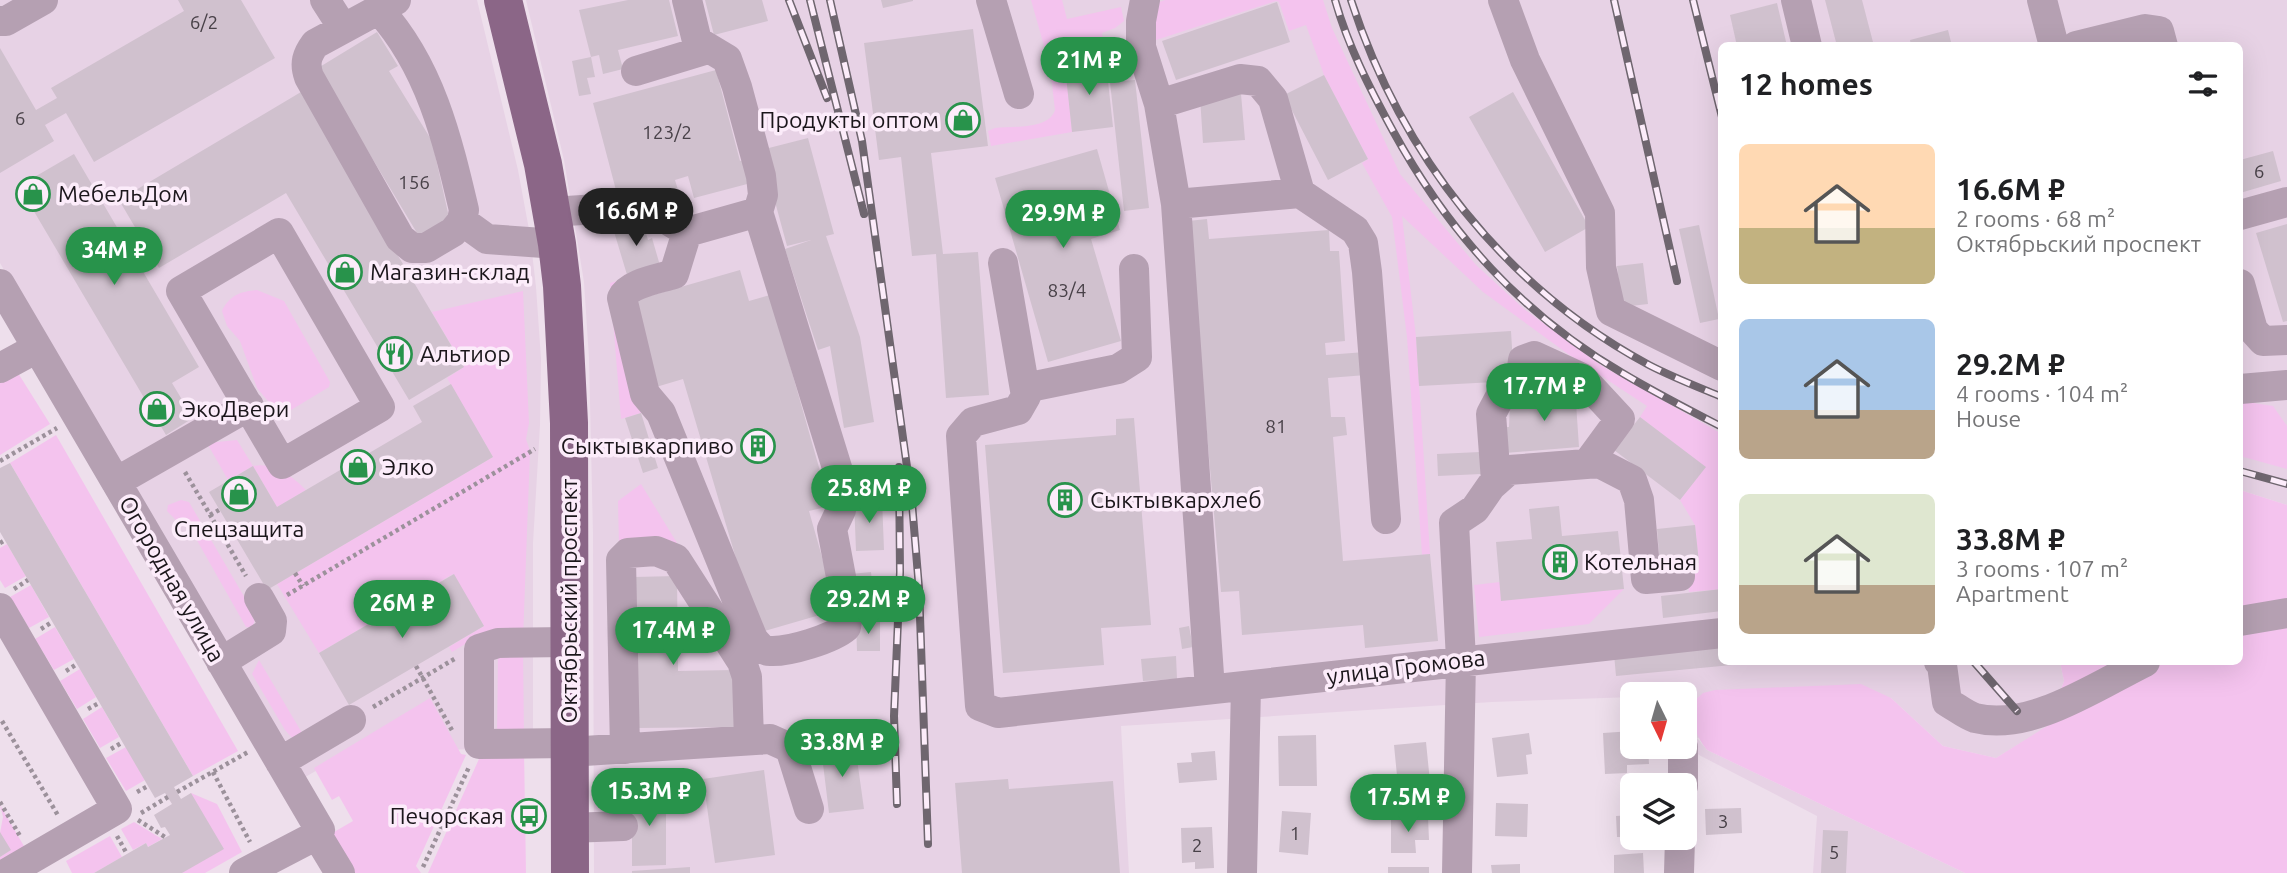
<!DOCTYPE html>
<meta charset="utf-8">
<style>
body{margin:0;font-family:Ubuntu,sans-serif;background:#f2f2f2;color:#202124;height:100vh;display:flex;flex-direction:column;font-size:26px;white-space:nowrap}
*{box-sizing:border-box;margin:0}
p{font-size:23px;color:#757577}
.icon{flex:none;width:38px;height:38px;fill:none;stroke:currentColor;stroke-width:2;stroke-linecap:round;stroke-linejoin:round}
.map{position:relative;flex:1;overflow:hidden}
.panel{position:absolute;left:1718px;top:42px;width:525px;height:623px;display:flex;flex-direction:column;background:#fff;border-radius:10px;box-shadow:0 7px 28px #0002}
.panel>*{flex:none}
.needle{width:46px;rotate:175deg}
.fabs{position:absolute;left:1620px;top:682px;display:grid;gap:14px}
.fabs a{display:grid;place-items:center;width:77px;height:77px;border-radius:10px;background:#fff;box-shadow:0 7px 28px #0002;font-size:35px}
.price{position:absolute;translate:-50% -60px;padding:0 16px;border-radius:24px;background:#28934b;color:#fff;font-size:23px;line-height:46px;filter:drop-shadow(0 2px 4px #0008)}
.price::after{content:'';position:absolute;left:50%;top:42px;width:21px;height:16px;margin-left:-10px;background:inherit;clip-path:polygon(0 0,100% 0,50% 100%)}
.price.active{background:#222;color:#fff}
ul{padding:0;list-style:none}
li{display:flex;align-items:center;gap:21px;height:175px;padding:0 21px}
li span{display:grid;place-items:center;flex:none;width:196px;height:140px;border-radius:10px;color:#555}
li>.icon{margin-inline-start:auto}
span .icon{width:84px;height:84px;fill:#fffc;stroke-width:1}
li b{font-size:30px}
h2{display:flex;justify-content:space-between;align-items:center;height:84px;padding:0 21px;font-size:30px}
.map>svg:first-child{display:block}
</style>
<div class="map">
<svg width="2287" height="873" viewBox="0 0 2287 873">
<rect width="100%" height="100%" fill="#eedfec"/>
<path fill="#e7d2e5" d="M0 0H477L518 170 530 235 536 287 541 359 540 425 533 543V748L382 751 358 746 302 779 0 263Z
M526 0H2287V505L2240 490V46H1722V662H2060L2064 681 2047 727 1996 758 1943 746 1891 698 1697 738 1707 750 1965 873H1813L1817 816 1699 755 1694 749 1685 723V695H1633V697L1492 702 1121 726 1129 873H594L593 534 589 358 584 282 564 160Z"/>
<path fill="#f4c3ee" d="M1031 0H1062L1067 19 1121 7 1124 21 1115 28 1102 33 1106 63 1066 68 1072 132 991 146 988 131 995 128C1012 126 1049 130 1055 110L1050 67Z
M1165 0H1323L1332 28 1400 174 1476 265 1524 309 1602 366 1722 434V589L1689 592 1686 565 1699 563 1695 525 1680 500 1705 467 1640 417 1647 406 1568 354 1483 292 1402 216 1416 337 1430 554 1422 555 1407 337 1392 217 1362 163 1368 159 1324 75 1306 25 1289 31 1279 2 1276 1 1150 42 1157 3Z
M628 278 620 323 641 413 621 419 610 283Z
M257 290 284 301 330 382 329 387 291 410 273 407 257 388 240 341 227 326 222 311C230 295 240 292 257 290Z
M523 291 529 423 526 439 530 451 523 639 478 636 452 652 449 647 484 626 453 574 319 653 277 584 493 457 447 378 464 367 432 312Z
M18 373 50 424 0 455V379Z
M2240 401 2273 406 2287 426V469L2240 456Z
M56 435 238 751 193 776 10 463Z
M237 440 253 466C274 462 292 476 306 490L277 507 253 466 228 480 207 443Z
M641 484 677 543 619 545 618 501Z
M2240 490 2287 505V873H1965L1707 750C1694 734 1692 721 1694 701L1703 693 1715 690 1861 684 1891 698 1943 746 1996 758 2047 726 2064 681 2060 662H2240Z
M181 500 189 502 256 617 252 628 246 627 186 521 178 522 167 511 168 505Z
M7 544 26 576 5 588 0 580V548Z
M1500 582 1502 600 1624 589 1589 624 1479 637 1474 585Z
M31 585 49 617 29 628 10 597Z
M55 627 74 659 54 670 35 639Z
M523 649 524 740H497L498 650Z
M259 660 305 738 295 741 285 730 252 674Z
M80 669 96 697 77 709 60 681Z
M430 698 461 754 466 755 416 866 421 873H348L335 851 334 832 353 821 339 796 332 800 314 768Z
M102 707 119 737 100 748 83 719Z
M126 747 145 780 126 791 106 758Z
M483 750H524L526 873H428Z
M191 793 217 804 242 852 205 873H182Z
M0 805 28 853 0 869V857L10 850 0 833 3 817Z
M134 822 162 839 148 847 146 843 133 850 121 829Z
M110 836 122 857 94 873H72L66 861Z"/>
<path fill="#d0c1ce" d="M178 0H241L275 58 94 162 66 113 45 125 54 141 0 173V48L36 110 57 98 51 88 184 11Z
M628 0H669L678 36 618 50 623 69 603 74 599 55 591 57 579 10Z
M705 0H762L768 21 714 35Z
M881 0H913V1L883 8Z
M1825 0H1862L1874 46H1837Z
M1277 2 1290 42 1176 80 1162 41Z
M1777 3 1787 46H1737L1730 15Z
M973 29 988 146 931 153 943 254 978 252 989 395 946 398 936 254 912 256 901 157 879 160 864 43Z
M1948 30 1952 46H1911L1910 40Z
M377 32 398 66 389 71 432 141 450 222 420 238 318 68Z
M591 57 595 77 587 78 591 94 579 96 572 61Z
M1106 63 1113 127 1072 132 1065 67Z
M716 70 740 161 745 160 751 183 694 198 688 176 675 180 678 190 639 200 637 189 617 194 593 103Z
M1324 75 1368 159 1328 180 1284 95Z
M1135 80 1149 208 1124 211 1110 82Z
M301 92 464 367 409 400 286 193 159 268 119 200Z
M1513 92 1589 227 1545 252 1469 117Z
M1241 94 1245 140 1203 143 1200 97Z
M808 138 834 234 826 236 860 337 874 422 844 428 830 346 818 350 785 249 811 240 787 246 761 150Z
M1097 149 1120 230 1091 239 1121 341 1048 362 995 178Z
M2273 151 2281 181 2240 193V160Z
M74 154 199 367 172 383 193 418 166 435 19 186Z
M641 217 648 240 652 238 661 269 628 278 612 225Z
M1207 219 1209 239 1329 230 1330 251H1339L1345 341 1325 343 1326 355 1365 352 1366 375 1328 378 1331 417H1345L1347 435 1333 437 1343 561 1430 554 1438 641 1365 648 1363 625 1242 635 1239 591 1221 592 1188 221Z
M2287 224V321L2283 322 2256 233Z
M1699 225 1719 319 1700 323 1679 229Z
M1643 263 1648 304 1622 307 1617 266Z
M740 270 749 301 770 295 830 506 809 511 837 610 758 633 683 379 656 387 632 301Z
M1511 331 1514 381 1419 386 1416 337Z
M451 384 493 457 267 590 209 492 253 466 277 507 422 422 413 406Z
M1575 388 1579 447 1505 453 1504 427H1509L1510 404 1536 402V391Z
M641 413 658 468 643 473 625 418Z
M1640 417 1706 467 1680 500 1614 450Z
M1134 418 1151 625 1101 628 1104 665 1003 673 985 445 1116 435V419Z
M1480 452 1481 474 1438 476 1437 454Z
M10 463 193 776 174 787 181 799 191 793 224 849 182 873H94L146 843 148 847 170 835 165 827 161 828 154 815 172 804 165 793 155 798 0 532V468Z
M882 498 884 550 856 551 854 500Z
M1559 506 1562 536 1618 531 1624 589 1501 601 1496 542 1532 539 1529 509Z
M1695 525 1699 563 1660 567 1657 529Z
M871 572 875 611 855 613 851 574Z
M454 574 484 626 349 705 319 653Z
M677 576 678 671 734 670 735 727 637 728 634 577Z
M1722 589V611L1663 618 1661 596Z
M856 622H880V651H857Z
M1189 626 1193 647 1182 649 1179 628Z
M1722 644V662H1752L1753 663 1616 676 1614 654Z
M1176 656 1177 679 1143 681 1141 659Z
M1633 731V747H1648L1649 764 1627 765V773L1605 774 1603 733Z
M1529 733 1532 754 1526 755 1528 774 1497 777 1492 738Z
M1316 735 1317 786H1279L1278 736Z
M1426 742 1430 782 1398 786 1394 745Z
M855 745 864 809 829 813 823 764 818 765 816 750Z
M1215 751 1217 780 1179 783 1177 763 1192 762 1191 753Z
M764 770 775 855 715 863 703 779Z
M1008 779 1009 789 1113 781 1120 873H962L955 783Z
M632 790H666V865L632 866Z
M1496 803 1528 804 1527 837 1495 836Z
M1741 808 1742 833 1706 835 1705 809Z
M1282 811 1311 813 1308 855 1279 852Z
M1633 815V837H1617L1616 816Z
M1428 817 1429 840H1415L1416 853H1391V818Z
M1212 827 1214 868 1195 869V862L1182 863 1181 828Z
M1823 830 1848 831 1846 873H1821Z
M0 832 11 850 0 857Z
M1643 853 1644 873H1614V855Z
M1520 864V873H1492L1491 865Z
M690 867V873H632V871Z
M1388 867H1429V873H1388Z"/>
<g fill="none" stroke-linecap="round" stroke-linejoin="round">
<path stroke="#9c919b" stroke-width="4.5" stroke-dasharray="3.5 3.5" stroke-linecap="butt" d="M0 461 57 428
M185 472 246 576
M210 515 219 510
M0 543 5 540
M295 573 303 586
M14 589 28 580
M287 595 535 449
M41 629 52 622
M416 666 453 732
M66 671 77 664
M373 707 456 658
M88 709 99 703
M2 721 59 817
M111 749 123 742
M213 772 250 842
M137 792 148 786
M177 792 248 752
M0 802 20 836
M141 813 168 797
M138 820 165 837
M117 836 127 854
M423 867 469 767"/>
<path stroke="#b5a0b2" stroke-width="30" d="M325 0 343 28
M687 0 697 41 727 59 737 87 761 176 763 195 758 212
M991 0 1019 94
M1145 0 1141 21V47L1159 104 1176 204
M1503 0 1525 60 1600 213 1601 267 1611 311 1722 366
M1796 0 1807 46
M2042 0 2054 46
M379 10C430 66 447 138 464 210L462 221 453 232 426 248H412L400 238 309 77C304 63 307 55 315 44L396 0
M0 21H6L43 0
M2076 46 2145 29 2159 31 2163 46
M636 71 708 49
M1159 104 1240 79 1258 81 1273 99 1300 193
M551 212 645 206 687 232 758 212 843 487 841 510 832 529 848 614 846 627C832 639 789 652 770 651 762 651 758 645 753 639L661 413 645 394 622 298C629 283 659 279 674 274L687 232
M2240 215 2287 202
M462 221 487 239 557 244
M279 233 380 407 282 464 181 291Z
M1003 263 1026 396 1018 410 973 422 961 436 980 706 998 713 1722 633
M0 284 320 830 317 835 340 873
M2240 284 2253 330 2263 341 2287 340
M0 368 37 348
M1025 388 1118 369 1137 357 1134 269
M2240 389 2287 385
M1496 481 1491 414 1500 397 1520 383 1523 360 1534 356 1582 378 1620 419 1587 464
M116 482 249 406
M0 608 117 809 7 873
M2240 621 2287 613
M568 642 498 643 479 649V744L569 743
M221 662 271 631 272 621 259 598
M1939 662 1942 665 1947 702C1956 707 1966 715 1975 718 2030 732 2096 686 2145 662
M1210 689 1176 204 1300 193 1355 230 1363 243 1367 272 1386 519
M1683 747V786
M625 749 621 560 628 553 656 551 676 559 742 662 747 677 749 740
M569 752 770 739 790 748 809 809
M280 762 351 720
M569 828 623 826
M244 873 317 835
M1242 873 1246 686
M1457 873 1461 660 1454 523 1475 509 1491 486 1509 470 1599 463 1632 480 1639 500 1646 579 1680 576
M1679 873 1680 838"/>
<path stroke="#8b6687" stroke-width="38" d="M503 0 543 164 557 244 562 286 569 423 570 873"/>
<g stroke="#6f666f" stroke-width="8">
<path id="rail" d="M789 0 827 98
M810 0 864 214
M830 0 862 141 912 503 919 588 928 844
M1335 0C1348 46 1370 89 1393 131 1449 233 1522 315 1624 374 1656 393 1689 410 1722 427
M1351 0C1401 154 1505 288 1649 365 1672 377 1698 387 1722 397
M1614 0 1677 281
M1693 0 1722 117
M2240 471 2287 484
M1974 662 2017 711
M897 804 894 716 900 572 899 467"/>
</g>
<use href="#rail" stroke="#fcecfa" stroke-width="5" stroke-dasharray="16" stroke-linecap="butt"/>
</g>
<defs>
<g id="shop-ring" transform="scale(1.75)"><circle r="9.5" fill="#fcecfa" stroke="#28934b" stroke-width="1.5"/><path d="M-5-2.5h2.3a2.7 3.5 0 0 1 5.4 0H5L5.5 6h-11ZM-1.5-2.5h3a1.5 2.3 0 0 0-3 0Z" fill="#28934b"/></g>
<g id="restaurant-ring" transform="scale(1.75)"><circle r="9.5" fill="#fcecfa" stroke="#28934b" stroke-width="1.5"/><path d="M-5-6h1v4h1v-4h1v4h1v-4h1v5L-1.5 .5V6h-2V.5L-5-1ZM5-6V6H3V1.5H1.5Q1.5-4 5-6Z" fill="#28934b"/></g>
<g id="building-ring" transform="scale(1.75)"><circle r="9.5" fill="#fcecfa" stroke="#28934b" stroke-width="1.5"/><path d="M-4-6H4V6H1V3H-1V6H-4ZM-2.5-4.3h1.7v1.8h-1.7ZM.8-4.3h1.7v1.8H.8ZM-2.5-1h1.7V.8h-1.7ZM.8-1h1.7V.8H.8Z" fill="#28934b"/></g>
<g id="bus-ring" transform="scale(1.75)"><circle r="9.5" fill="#fcecfa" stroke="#28934b" stroke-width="1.5"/><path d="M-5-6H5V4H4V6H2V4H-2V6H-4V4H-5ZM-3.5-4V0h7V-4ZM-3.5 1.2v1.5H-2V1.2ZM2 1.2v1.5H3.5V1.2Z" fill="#28934b"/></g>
</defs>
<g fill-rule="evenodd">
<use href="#shop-ring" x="963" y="120"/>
<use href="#shop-ring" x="33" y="194"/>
<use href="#shop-ring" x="345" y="272"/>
<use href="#restaurant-ring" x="395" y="354"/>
<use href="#shop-ring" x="157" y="409"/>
<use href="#building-ring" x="758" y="446"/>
<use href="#shop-ring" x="358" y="467"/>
<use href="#shop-ring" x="239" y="494"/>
<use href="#building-ring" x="1065" y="500"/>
<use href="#building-ring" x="1560" y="562"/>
<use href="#bus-ring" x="529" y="816"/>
</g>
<g text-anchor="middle" stroke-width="7" stroke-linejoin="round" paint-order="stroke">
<g font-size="19" fill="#484148">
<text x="204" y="29">6/2</text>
<text x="20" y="125">6</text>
<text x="667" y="139">123/2</text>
<text x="2259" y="178">6</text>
<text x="414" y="189">156</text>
<text x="1067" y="297">83/4</text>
<text x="1276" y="433">81</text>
<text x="1723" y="828">3</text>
<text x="1295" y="840">1</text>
<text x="1197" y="852">2</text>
<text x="1834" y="859">5</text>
</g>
<g font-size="23" fill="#1b161b" stroke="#fcecfa" text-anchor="start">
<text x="939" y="128" text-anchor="end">Продукты оптом</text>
<text x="58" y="202">МебельДом</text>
<text x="370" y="280">Магазин-склад</text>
<text x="420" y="362">Альтиор</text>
<text x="182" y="417">ЭкоДвери</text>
<text x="734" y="454" text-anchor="end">Сыктывкарпиво</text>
<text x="382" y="475">Элко</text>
<text x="1090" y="508">Сыктывкархлеб</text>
<text x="239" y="537" text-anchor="middle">Спецзащита</text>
<text x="1584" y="570">Котельная</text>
<text x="504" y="824" text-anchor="end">Печорская</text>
</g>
<g font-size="23" fill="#1b161b" stroke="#fcecfa">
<text transform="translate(172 579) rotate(60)" y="8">Огородная улица</text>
<text transform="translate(569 601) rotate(-90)" y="8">Октябрьский проспект</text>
<text transform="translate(1406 667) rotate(-7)" y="8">улица Громова</text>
</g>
</g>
</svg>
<div class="fabs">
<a><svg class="needle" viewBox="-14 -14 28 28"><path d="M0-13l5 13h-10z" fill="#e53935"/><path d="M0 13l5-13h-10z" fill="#757577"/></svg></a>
<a><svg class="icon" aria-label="layers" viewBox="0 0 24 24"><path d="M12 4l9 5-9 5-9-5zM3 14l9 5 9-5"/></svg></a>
</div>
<b class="price" style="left:1089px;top:97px">21M ₽</b>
<b class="price active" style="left:636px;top:248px">16.6M ₽</b>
<b class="price" style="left:1063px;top:250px">29.9M ₽</b>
<b class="price" style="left:114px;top:287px">34M ₽</b>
<b class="price" style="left:1544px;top:423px">17.7M ₽</b>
<b class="price" style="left:869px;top:525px">25.8M ₽</b>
<b class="price" style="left:868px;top:636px">29.2M ₽</b>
<b class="price" style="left:402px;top:640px">26M ₽</b>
<b class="price" style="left:673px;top:667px">17.4M ₽</b>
<b class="price" style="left:842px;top:779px">33.8M ₽</b>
<b class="price" style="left:649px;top:828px">15.3M ₽</b>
<b class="price" style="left:1408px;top:834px">17.5M ₽</b>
<section class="panel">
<h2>12 homes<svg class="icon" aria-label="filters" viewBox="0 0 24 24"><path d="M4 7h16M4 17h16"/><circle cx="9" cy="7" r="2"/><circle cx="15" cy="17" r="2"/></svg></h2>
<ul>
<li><span style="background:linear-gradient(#ffd9b3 60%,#c2b280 0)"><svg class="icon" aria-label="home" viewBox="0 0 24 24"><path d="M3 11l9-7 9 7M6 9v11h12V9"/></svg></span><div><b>16.6M ₽</b><p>2 rooms · 68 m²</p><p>Октябрьский проспект</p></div></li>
<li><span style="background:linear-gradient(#a9c7e8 65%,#b9a48a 0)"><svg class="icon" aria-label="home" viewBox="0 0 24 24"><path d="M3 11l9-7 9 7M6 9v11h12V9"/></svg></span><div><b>29.2M ₽</b><p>4 rooms · 104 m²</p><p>House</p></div></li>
<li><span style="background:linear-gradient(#dfe7d0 65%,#b9a48a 0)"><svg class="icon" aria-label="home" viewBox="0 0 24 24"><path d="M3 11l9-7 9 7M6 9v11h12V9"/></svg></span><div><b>33.8M ₽</b><p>3 rooms · 107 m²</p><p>Apartment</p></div></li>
</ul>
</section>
</div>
